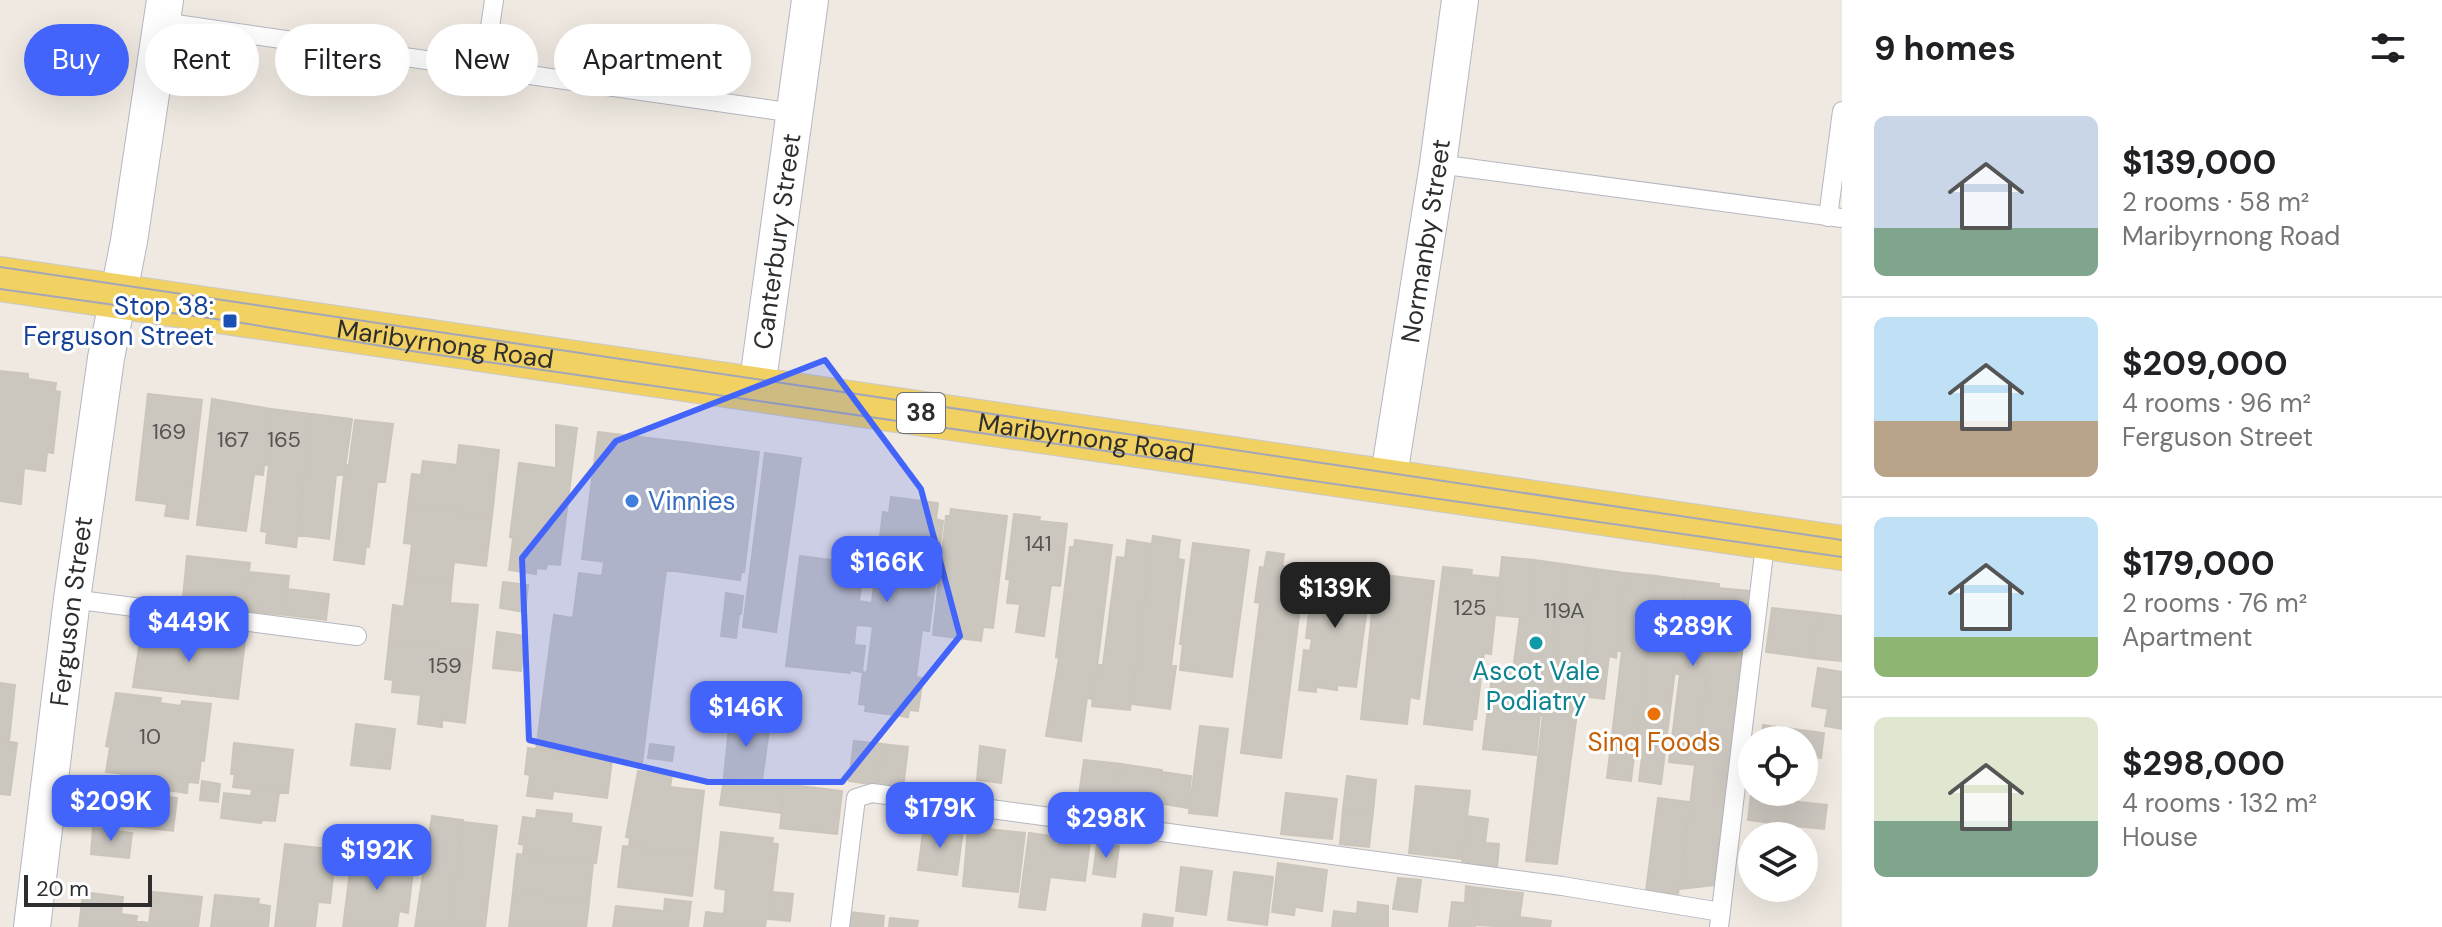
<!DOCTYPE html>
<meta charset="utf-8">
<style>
body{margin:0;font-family:"DM Sans",sans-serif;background:#f2f2f2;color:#202124;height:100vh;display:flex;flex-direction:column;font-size:30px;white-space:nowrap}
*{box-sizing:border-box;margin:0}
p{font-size:26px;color:#757577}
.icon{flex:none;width:44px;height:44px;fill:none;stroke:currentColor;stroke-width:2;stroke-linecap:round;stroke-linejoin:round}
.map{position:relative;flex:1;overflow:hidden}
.sheet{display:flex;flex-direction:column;background:#fff;width:600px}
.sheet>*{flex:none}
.banner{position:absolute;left:24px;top:24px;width:760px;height:72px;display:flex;gap:16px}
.controls{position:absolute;left:1738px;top:726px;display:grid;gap:16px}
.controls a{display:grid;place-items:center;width:80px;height:80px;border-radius:50%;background:#fff;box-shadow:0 8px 32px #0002;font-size:40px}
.scale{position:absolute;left:24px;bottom:20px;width:128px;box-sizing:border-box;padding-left:8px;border:4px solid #2e2e2e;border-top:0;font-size:22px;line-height:28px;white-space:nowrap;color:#2e2e2e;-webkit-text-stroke:6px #fff;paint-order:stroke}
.price{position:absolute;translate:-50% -68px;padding:0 18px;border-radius:16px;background:#4264fb;color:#fff;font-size:26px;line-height:52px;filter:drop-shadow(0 2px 4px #0008)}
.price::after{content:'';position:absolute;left:50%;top:48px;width:24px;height:18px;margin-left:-12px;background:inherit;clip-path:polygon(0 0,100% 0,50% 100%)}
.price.on{background:#222;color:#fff}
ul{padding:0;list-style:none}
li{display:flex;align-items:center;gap:24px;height:200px;padding:0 32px}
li+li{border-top:2px solid #e0e0e0}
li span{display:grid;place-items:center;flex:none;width:224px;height:160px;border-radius:12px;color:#555}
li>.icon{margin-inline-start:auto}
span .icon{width:96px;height:96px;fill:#fffc;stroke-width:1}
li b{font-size:34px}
h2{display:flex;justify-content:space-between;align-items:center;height:96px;padding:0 32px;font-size:34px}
.tag{padding:0 28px;border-radius:36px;background:#fff;box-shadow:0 8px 32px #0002;font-size:28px;line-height:72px}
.tag.on{background:#4264fb;color:#fff}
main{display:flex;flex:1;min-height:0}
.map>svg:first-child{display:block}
</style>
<main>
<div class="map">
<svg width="1842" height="927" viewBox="0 0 1842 927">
<rect width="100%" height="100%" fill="#efe9e1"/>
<path fill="#cbc7bf" stroke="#cbc5ba" stroke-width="2" d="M0 371 28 374V379L56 383 55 391 60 392 53 453 47 452 45 471 24 468 21 504 0 501Z
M148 394 202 400 188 519 165 516 167 504 136 500Z
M212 399 271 409 263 475 254 474 246 531 197 525Z
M271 409 312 414 296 547 266 543 267 532 261 531 269 465H264Z
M312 414 352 419 344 475H336L329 539 297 535Z
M355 420 393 424 385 482H377L369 547 366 546 364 564 334 560 344 475 346 465H349Z
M556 425 577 428 560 565 547 564 546 569 536 568V574L509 570 513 538 510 537 519 463 556 468Z
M598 432 683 442 666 570 582 559Z
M683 442 721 447 704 575 666 570Z
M459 445 499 450 492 516 408 506 412 474 421 475 423 461 457 465Z
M721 447 759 452 744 572H741L740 580 704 575Z
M765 453 801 458 776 632 743 627Z
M891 497 915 500 887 714 865 711 866 705 859 704 863 672 867 673 873 627 869 626 883 512 889 513Z
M915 500 938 503 936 519 943 521 929 631 922 630 916 677 923 678 918 711 909 710 908 717 887 714Z
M408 506 492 516 486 566 454 562 452 581 408 576 412 544 404 543Z
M951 509 1007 516 993 628 983 627 981 641 933 635 946 516H950Z
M1014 514 1040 517 1039 521 1067 524 1060 586 1051 585 1044 636 1016 632 1020 604 1007 603 1010 580 1006 579Z
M1153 536 1180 540 1178 559 1184 560 1171 666H1176L1170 709 1131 704Z
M1075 540 1112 545 1093 699 1087 698 1081 741 1046 736 1059 658 1056 657 1070 547H1074Z
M1127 540 1152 544 1130 710 1092 706 1097 664 1103 665 1117 557 1125 558Z
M1193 543 1249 550 1232 677 1180 670 1183 644H1180Z
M1267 552 1284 554 1282 566 1313 570 1308 609 1300 608 1281 758 1241 753 1260 603 1255 602 1260 567 1264 568Z
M187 556 250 563 245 604 183 597Z
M800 556 864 564 859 601 872 603 869 626 856 625 854 645 865 646 862 672 850 670V673L786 666Z
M1502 557 1534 560 1528 618 1496 615Z
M1534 560 1563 564 1547 716 1540 715 1536 755 1483 749 1493 668 1513 670 1520 617 1528 618Z
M604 562 666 570 642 763 536 750 554 615 573 618 579 573 602 576Z
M1563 564 1596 569 1557 864 1526 861 1543 715 1547 716Z
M1443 567 1472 570 1471 575 1499 578 1491 654 1484 653 1476 719H1473L1472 730 1424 724Z
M1596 569 1626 573 1616 658 1609 656 1604 699 1580 696Z
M1314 570 1343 574 1344 570 1372 573 1356 687 1337 685V690L1316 687V692L1299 690 1304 650 1310 651 1312 639 1306 638Z
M249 572 289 576 285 615 244 611Z
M1626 573 1656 576 1631 781 1607 778 1622 651H1617Z
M1376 574 1434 581 1419 699 1410 697 1407 724 1361 719Z
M408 576 452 581 450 603 478 605 473 652 389 642 393 605 404 607Z
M1656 576 1686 580 1661 784 1639 781 1642 757 1634 755Z
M1686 580 1719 584 1695 765 1669 762 1680 674 1675 673Z
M503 582 528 585 525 612 500 608Z
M1718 588 1749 591 1714 885 1679 889Z
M288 589 329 594 326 620 285 615Z
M726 593 743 596 741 614 724 612Z
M1772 608 1818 613 1812 658 1766 652Z
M724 612 739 614 736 638 721 636Z
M1818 613 1842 616V661L1812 658Z
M142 628 245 641 238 699 133 687Z
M497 632 525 636 521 671 493 668Z
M389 642 473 652 465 723 442 720V727L418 724 421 695 392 692 393 680 385 679Z
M1818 668 1842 672V729L1825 726 1828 709 1812 706Z
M0 683 15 685 9 741 0 740Z
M116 693 161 698 160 703 181 706 182 701 211 704 204 761 201 760 198 783 188 782 187 793 139 786 140 776 106 772 110 747 106 746Z
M730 717 770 722 762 781 724 777Z
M356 724 395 729 390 769 351 765Z
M1763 725 1824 733 1821 758 1804 756V740H1761Z
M1200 726 1228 729 1217 816 1189 813Z
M0 740 17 743 10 795 0 794Z
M854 741 882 744 877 785 849 781Z
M234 743 293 750 288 793 233 787 235 774H231Z
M650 744 674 747 672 761 648 758Z
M882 744 908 747 903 788 877 785Z
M980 746 1005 750 1001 783 977 780Z
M528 748 612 760 607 798 553 791 552 799 527 796 530 775 525 774Z
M1084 760 1121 764 1115 807 1078 802Z
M1121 764 1162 770 1157 812 1115 807Z
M638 771 672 775 670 787 704 791 697 854 629 846 630 838 626 837Z
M1162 772 1191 776 1188 808 1158 803Z
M1347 776 1376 780 1373 812 1343 809Z
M724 777 785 784 781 813 720 805Z
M202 781 220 784 218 802 200 800Z
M785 784 842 791 837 834 780 828Z
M1416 786 1470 791 1462 859 1409 853Z
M1752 786V792H1789L1785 825 1748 820Z
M252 789 279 793 275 821 262 820 261 823 221 818 224 793 251 796Z
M118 791 177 798 173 831 114 824Z
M1286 793 1337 799 1332 839 1281 834Z
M1658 798 1690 802 1678 895 1646 891Z
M1788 801 1827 805 1824 829 1785 825Z
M1343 809 1373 812 1369 847 1340 844Z
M537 810 572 814 571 823 601 827 596 863 523 854 524 845 519 844 523 817 536 819Z
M432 816 463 820 450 927H415Z
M1467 816 1488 819 1485 843 1499 844 1497 868 1462 864Z
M969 818 989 821 988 829 1025 833 1018 892 963 886Z
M463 822 497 826 485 927H450Z
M924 825 963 830 957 875 918 870Z
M93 828 132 833 129 858 91 854Z
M721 832 773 838 772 843 778 844 769 919H766L765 927H704L706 912 724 914 726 890 715 888Z
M1029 833 1090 841 1085 881 1050 877 1045 910 1019 907Z
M285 844 336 850 330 903 318 902 315 927H275Z
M1097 844 1119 846 1115 877 1093 874Z
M623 846 697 854 692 896 618 887Z
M517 854 593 863 589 902 513 892Z
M352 855 414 862 408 913 399 911 397 927H343Z
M1278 863 1327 870 1322 911 1295 907 1294 915 1272 912Z
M1181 867 1212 871 1206 915 1176 911Z
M1234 872 1273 877 1267 925 1228 920Z
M1398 878 1421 880 1417 912 1393 909Z
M1466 886 1480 888 1475 927H1449L1452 902 1465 903Z
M1480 888 1523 893 1518 927 1475 925Z
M83 892 123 897 121 914 137 916 135 927H79Z
M153 892 202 897 198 927H135L136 921 149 923Z
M513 892 589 902 586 927H509Z
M772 892 793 894 790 921 769 919Z
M215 895 259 899 258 904 270 906 268 927H211Z
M665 899 691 902 688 927H613L616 906 664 911Z
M1358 902 1388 906V927H1332L1334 911 1357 914Z
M850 912 884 916 883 927H848Z
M1144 914 1173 918 1172 927H1142Z
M1520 917 1551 921 1550 927H1518Z
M890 918 918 921 917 927H889Z"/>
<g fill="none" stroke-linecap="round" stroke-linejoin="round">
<g stroke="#b4b7c1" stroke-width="20">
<path id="service" d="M162 22 794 113
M484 68 494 0
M1438 164 1842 218
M1828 217 1842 111
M72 599 357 636
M840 927 856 798 872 793 1562 886 1721 912
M1719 927 1766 537"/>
</g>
<g stroke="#b4b7c1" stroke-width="38">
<g id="minor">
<path id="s1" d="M757 388 810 0"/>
<path id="s2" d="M1388 482 1438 164 1460 0"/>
<path id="s3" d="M32 927 72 599 106 358 129 241 165 0"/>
</g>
</g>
<g stroke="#c9c9c9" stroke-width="46">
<g id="primary">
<path id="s4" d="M0 279 1842 548"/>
</g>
</g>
<use href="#service" stroke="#fff" stroke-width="18"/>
<use href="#minor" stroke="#fff" stroke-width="36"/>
<use href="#primary" stroke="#f2d163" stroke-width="44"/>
<path stroke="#a3a6b8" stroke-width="2" d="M0 267 1842 540
M0 289 230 321 418 352 1842 557"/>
</g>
<path fill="#4264fb" fill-opacity="0.2" stroke="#4264fb" stroke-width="6" stroke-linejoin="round" d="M825 360 921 489 960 636 842 782H708L529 740 522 558 616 441Z"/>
<rect fill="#1a4fb4" stroke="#fff" stroke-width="3" x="222" y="313" width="16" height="16" rx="4"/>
<circle fill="#3f7fe0" stroke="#fff" stroke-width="3" cx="632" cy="501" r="8"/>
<circle fill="#0f9aa8" stroke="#fff" stroke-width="3" cx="1536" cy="643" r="8"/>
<circle fill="#e8710a" stroke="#fff" stroke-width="3" cx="1654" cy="714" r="8"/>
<g text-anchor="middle" stroke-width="6" stroke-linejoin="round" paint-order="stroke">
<g font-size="22" fill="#555452">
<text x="169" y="439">169</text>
<text x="233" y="447">167</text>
<text x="284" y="447">165</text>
<text x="1038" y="551">141</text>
<text x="1470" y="615">125</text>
<text x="1564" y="618">119A</text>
<text x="445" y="673">159</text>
<text x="150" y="744">10</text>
</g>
<rect fill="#fff" stroke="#6d6d6d" stroke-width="2" x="897" y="393" width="48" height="40" rx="6"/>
<g font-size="24" font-weight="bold" fill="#2e2e2e">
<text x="921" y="421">38</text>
</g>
<g font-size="26" fill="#2e2e2e" stroke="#fff">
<text dy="9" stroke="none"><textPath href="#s2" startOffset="244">Normanby Street</textPath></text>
<text dy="9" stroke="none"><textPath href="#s1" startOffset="148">Canterbury Street</textPath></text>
<text dy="9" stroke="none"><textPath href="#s4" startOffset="450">Maribyrnong Road</textPath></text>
<text dy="9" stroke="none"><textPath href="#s4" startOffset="1098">Maribyrnong Road</textPath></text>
<text dy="9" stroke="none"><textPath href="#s3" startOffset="318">Ferguson Street</textPath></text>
</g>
<g font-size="26" fill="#164399" stroke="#fff" text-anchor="end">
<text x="214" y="315">Stop 38:<tspan x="214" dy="30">Ferguson Street</tspan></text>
</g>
<g font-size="26" fill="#366cbe" stroke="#fff" text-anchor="start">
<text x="648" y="510">Vinnies</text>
</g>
<g font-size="26" fill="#0d838f" stroke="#fff">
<text x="1536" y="680">Ascot Vale<tspan x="1536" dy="30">Podiatry</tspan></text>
</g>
<g font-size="26" fill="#c56008" stroke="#fff">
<text x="1654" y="751">Sinq Foods</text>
</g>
</g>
</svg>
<div class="controls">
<a><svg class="icon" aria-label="locate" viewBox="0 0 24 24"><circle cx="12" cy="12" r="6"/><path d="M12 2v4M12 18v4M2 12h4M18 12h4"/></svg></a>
<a><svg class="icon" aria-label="layers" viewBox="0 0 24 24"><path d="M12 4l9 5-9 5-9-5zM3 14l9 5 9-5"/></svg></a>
</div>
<div class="scale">20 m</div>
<b class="price" style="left:887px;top:604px">$166K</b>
<b class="price on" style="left:1335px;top:630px">$139K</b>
<b class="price" style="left:189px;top:664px">$449K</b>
<b class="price" style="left:1693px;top:668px">$289K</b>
<b class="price" style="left:746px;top:749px">$146K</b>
<b class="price" style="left:111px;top:843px">$209K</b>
<b class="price" style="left:940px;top:850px">$179K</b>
<b class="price" style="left:1106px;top:860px">$298K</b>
<b class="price" style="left:377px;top:892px">$192K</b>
<div class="banner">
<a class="tag on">Buy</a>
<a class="tag">Rent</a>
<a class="tag">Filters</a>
<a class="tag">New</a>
<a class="tag">Apartment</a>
</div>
</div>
<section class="sheet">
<h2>9 homes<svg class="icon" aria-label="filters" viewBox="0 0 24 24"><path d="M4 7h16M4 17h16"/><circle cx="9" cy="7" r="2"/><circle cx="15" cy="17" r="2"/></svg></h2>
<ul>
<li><span style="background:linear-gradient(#c9d6e8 70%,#7fa58c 0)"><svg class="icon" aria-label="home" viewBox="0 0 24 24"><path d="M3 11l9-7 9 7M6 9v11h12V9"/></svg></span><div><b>$139,000</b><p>2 rooms · 58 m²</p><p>Maribyrnong Road</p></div></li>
<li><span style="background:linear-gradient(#bfe0f5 65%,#b9a48a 0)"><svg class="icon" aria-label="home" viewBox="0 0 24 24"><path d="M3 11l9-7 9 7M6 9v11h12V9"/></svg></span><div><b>$209,000</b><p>4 rooms · 96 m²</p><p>Ferguson Street</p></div></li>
<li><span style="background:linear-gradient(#bfe0f5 75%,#8fb573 0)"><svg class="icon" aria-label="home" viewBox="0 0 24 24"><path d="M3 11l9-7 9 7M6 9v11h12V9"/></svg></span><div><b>$179,000</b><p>2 rooms · 76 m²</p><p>Apartment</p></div></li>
<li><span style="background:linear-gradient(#dfe7d0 65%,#7fa58c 0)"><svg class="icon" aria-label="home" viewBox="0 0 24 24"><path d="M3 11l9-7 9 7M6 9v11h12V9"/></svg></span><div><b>$298,000</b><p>4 rooms · 132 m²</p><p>House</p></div></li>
</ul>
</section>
</main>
